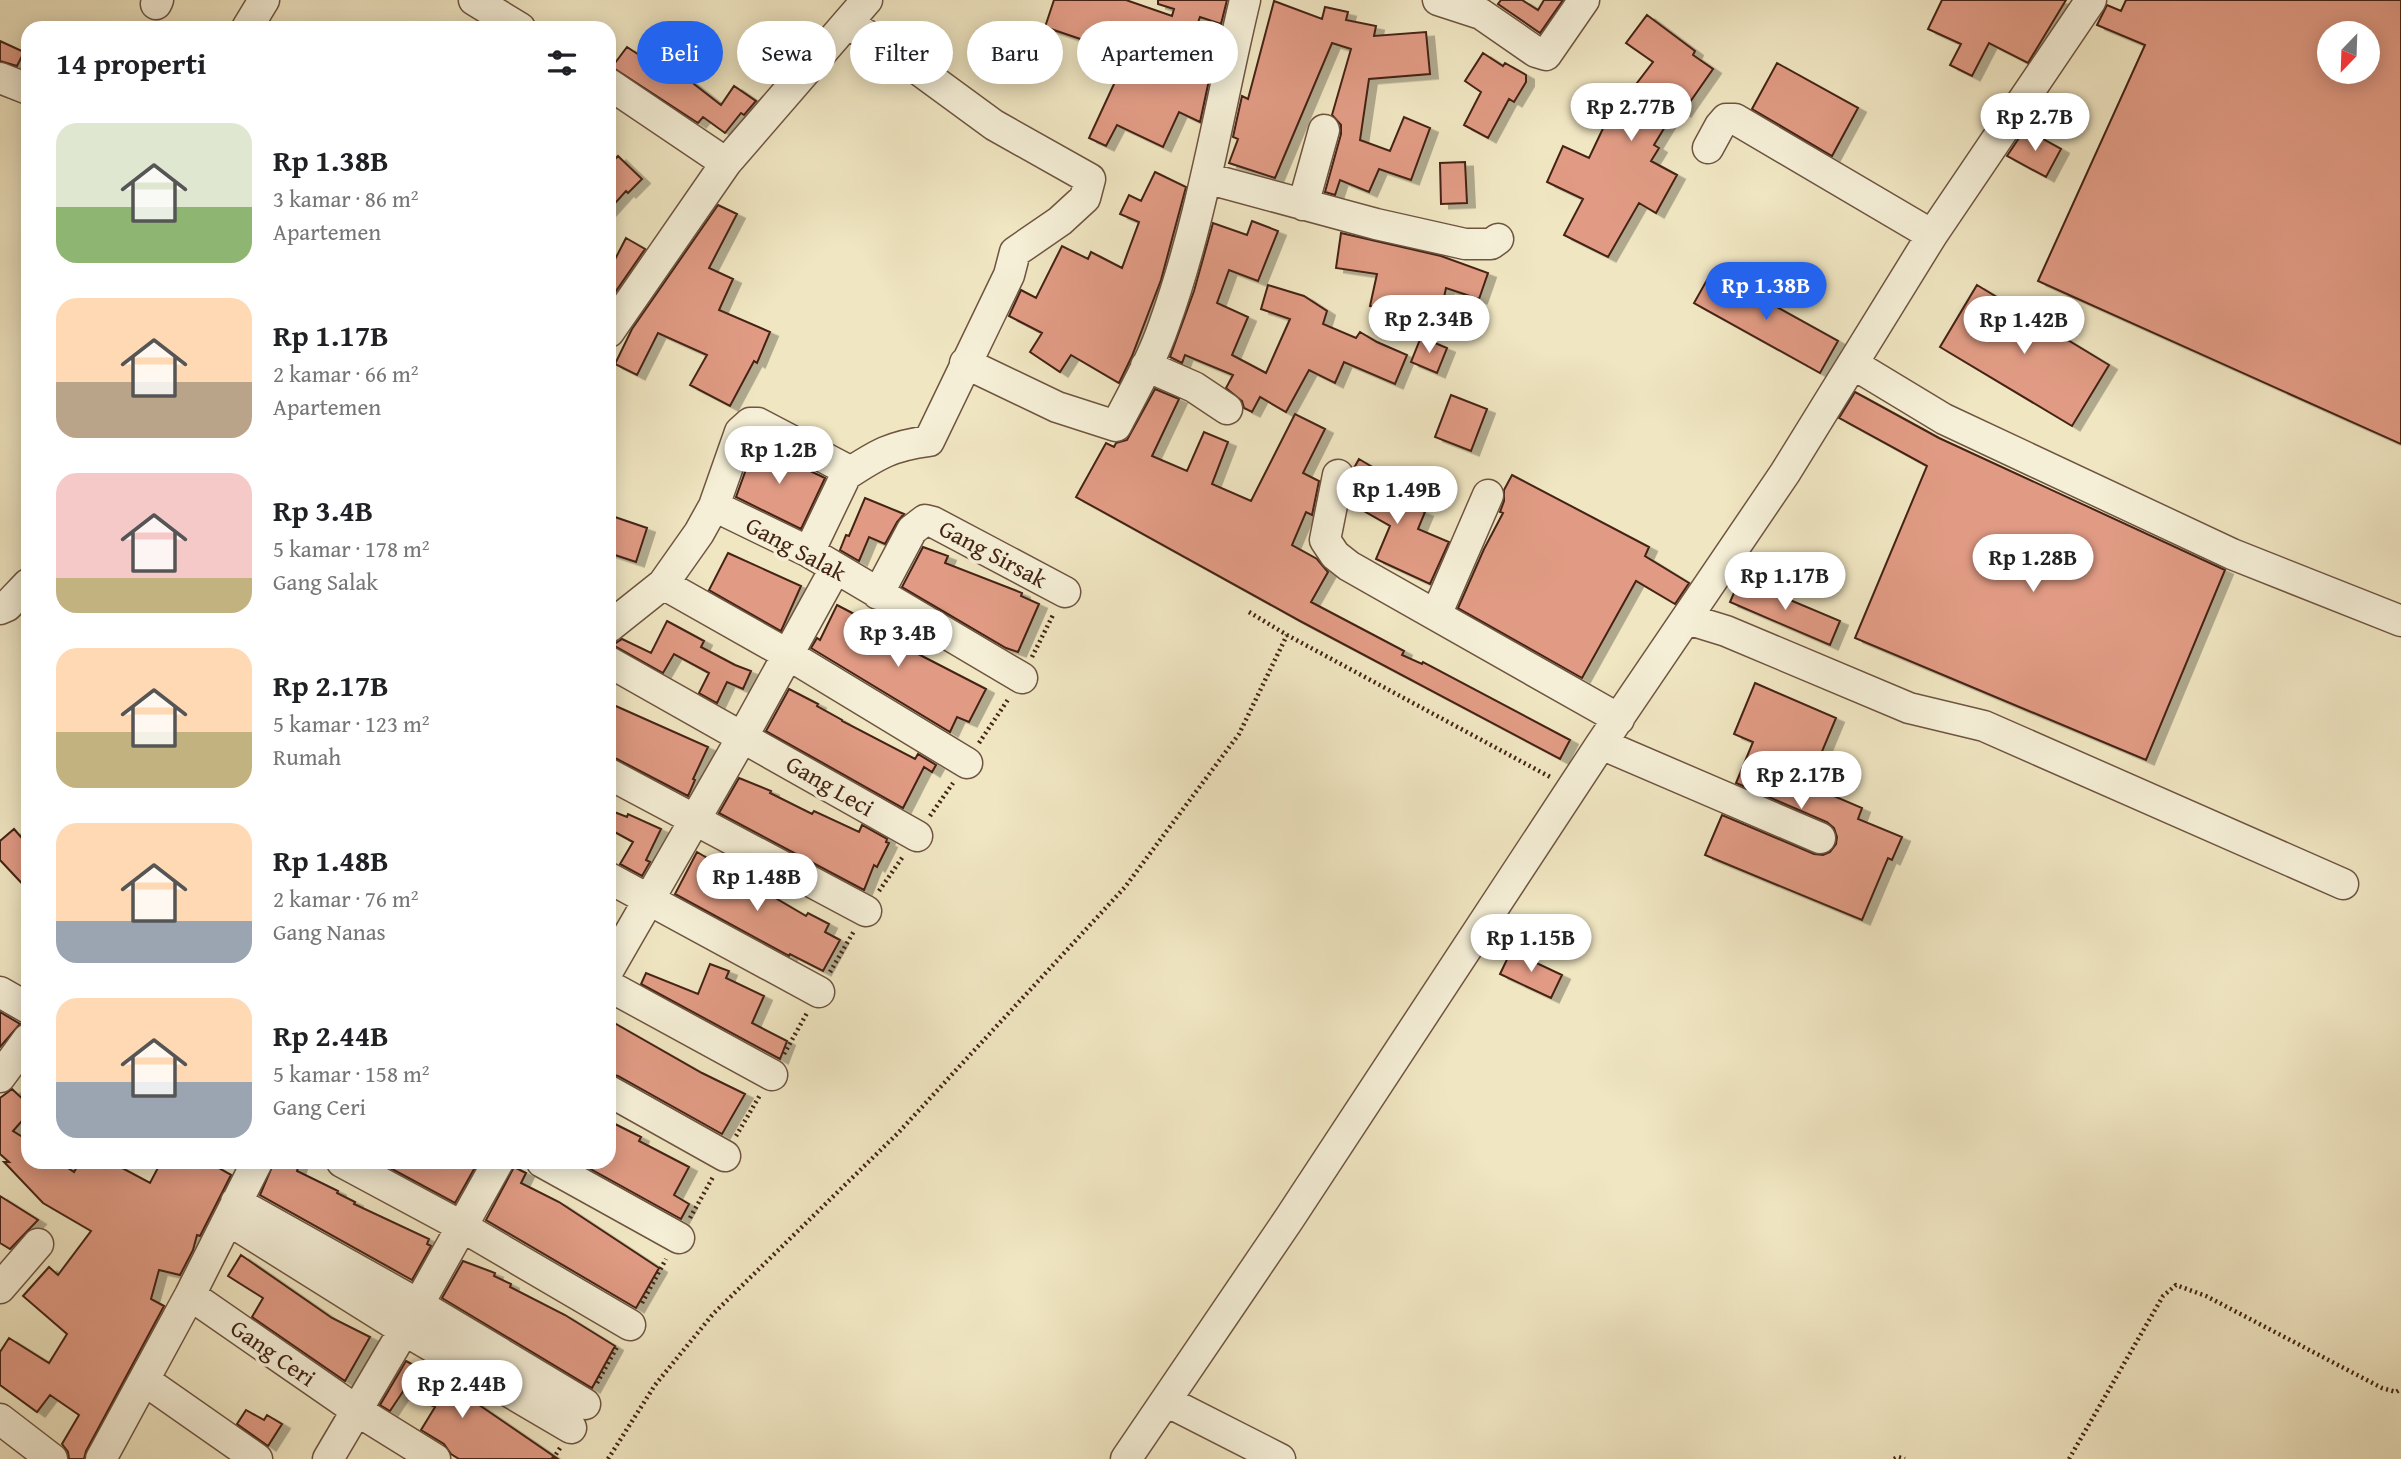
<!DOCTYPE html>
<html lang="id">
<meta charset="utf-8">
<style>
body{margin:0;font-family:"Gentium Book Plus",serif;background:#f2f2f2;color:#202124;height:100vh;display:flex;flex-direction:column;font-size:26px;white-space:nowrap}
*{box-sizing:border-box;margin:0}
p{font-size:23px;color:#757577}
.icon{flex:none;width:38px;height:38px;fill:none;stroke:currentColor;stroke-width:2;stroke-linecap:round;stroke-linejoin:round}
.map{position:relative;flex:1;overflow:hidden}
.panel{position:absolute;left:21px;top:21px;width:595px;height:1148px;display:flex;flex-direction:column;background:#fff;border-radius:21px;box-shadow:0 4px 18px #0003}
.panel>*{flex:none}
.hud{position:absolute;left:637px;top:21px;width:665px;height:63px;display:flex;gap:14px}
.needle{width:46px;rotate:203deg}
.buttons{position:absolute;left:2317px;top:21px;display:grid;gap:14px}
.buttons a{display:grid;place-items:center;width:63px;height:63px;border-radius:50%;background:#fff;box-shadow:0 4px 18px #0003;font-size:35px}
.price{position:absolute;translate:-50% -60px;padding:0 16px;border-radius:24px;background:#fff;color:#222;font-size:23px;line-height:46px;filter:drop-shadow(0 2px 4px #0008)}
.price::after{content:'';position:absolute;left:50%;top:42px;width:21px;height:16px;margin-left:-10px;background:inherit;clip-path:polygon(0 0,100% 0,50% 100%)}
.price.selected{background:#2563eb;color:#fff}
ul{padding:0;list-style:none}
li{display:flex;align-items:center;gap:21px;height:175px;padding:0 35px}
li span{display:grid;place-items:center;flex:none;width:196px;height:140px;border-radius:21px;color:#555}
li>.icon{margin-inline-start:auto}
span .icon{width:84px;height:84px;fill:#fffc;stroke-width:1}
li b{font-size:30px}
h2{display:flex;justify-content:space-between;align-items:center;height:84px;padding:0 35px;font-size:30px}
.pill{padding:0 24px;border-radius:32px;background:#fff;box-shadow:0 4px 18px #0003;font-size:24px;line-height:63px}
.pill.selected{background:#2563eb;color:#fff}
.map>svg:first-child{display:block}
</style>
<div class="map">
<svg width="2401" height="1459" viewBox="0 0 2401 1459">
<defs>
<filter id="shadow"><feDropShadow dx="8" dy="4.5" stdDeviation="0" flood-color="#0004"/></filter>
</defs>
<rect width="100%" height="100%" fill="#f0e6c2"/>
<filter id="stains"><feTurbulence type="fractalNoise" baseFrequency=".00286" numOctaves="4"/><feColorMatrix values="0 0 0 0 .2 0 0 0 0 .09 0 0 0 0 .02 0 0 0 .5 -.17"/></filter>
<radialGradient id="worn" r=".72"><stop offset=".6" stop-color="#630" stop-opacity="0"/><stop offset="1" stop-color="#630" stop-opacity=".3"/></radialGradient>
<path fill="#e19b84" stroke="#442414" stroke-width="2" fill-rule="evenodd" filter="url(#shadow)" d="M1054 0H1126L1172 16 1174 9 1158 4V0H1227L1221 24 1200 17 1181 68 1209 80 1200 122 1179 112 1163 147 1117 125 1106 146 1089 138 1114 84 1111 82 1125 54 1045 27Z
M1501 0H1522L1538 10 1544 0H1563L1540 33 1498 4Z
M1942 0H2066L2028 63 1989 43 1972 76 1950 65 1961 44 1928 29Z
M2126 0H2401V444L2038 281 2145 45 2097 25 2107 5 2121 11ZM2329 33H2368V72H2329Z
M1274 1 1322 19 1325 7 1348 12 1346 20 1376 26 1374 36 1426 32 1430 74 1369 79 1360 140 1390 151 1404 117 1430 128 1411 180 1379 169 1369 192 1340 180 1335 195 1325 192 1341 134V125L1332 115 1351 49 1332 43 1275 178 1229 163 1238 139 1233 137 1242 96 1248 99Z
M1647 15 1695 51 1693 55 1713 69 1683 112 1677 107 1654 145 1659 148 1651 161 1677 175 1656 213 1639 203 1608 257 1564 235 1583 199 1547 182 1563 146 1589 158 1607 120 1614 124 1627 102 1624 100 1653 62 1626 43Z
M0 41 24 52 17 66 0 61Z
M627 47 671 76 676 70 721 105 734 86 756 101 744 115 741 113 725 133 703 117 698 123 612 67Z
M1483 53 1503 66 1505 63 1526 75V82L1514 102 1509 99 1488 138 1464 125 1481 92 1465 81Z
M1777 63 1858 108 1832 156 1752 109Z
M2025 129 2061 149 2046 177 2007 156Z
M618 156 642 179 628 193 626 191 609 210V165Z
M1465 162 1467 203 1441 204 1440 163Z
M1155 172 1186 187 1161 280 1132 356 1119 383 1071 355 1060 372 1030 352 1042 333 1009 316 1021 290 1036 298 1062 246 1088 259 1091 252 1122 268 1139 222 1120 214 1129 195 1141 201Z
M718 205 737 214 709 268 733 279 719 310 770 332 757 363 754 361 730 406 690 385 707 355 658 333 637 375 615 364 632 329Z
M1252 221 1278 231 1258 281 1229 270 1217 303 1248 317 1232 355 1266 373 1290 319 1261 309 1268 285 1304 296 1327 311 1323 324 1356 338 1360 332 1377 342 1407 355 1395 384 1344 362 1335 383 1309 370 1286 412 1260 397 1252 412 1244 408 1242 401 1226 388 1233 375 1185 355 1182 363 1170 357 1194 291 1213 223 1247 235Z
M1341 233 1441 256 1488 273 1479 299 1446 288 1439 321 1370 306 1377 274 1336 268Z
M626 238 645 249 616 291 609 288V271Z
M1712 271 1838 341 1820 373 1694 303Z
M1977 285 2109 365 2072 426 1940 347Z
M1421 337 1447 348 1437 373 1411 362Z
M1155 389 1179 399 1152 456 1187 471 1204 432 1228 442 1212 484 1251 501 1295 414 1325 429 1303 473 1319 481 1312 515 1306 512 1292 545 1317 559 1328 572 1311 602 1404 651 1402 655 1422 664 1423 662 1570 740 1560 759 1300 621 1076 497 1106 443 1114 447 1116 443 1127 440Z
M1855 392 1939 438 2225 570 2146 760 1855 638 1927 466 1839 418Z
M1451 395 1487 409 1471 451 1435 437Z
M756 442 794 462 793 463 825 478 801 529 736 497Z
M1359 459 1394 480 1385 495 1425 512 1418 529 1449 542 1430 584 1376 559 1390 526 1350 503 1355 478 1354 468Z
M1512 475 1649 547 1645 556 1689 583 1675 604 1636 581 1582 678 1458 608 1484 549 1503 513 1500 512 1504 501V490Z
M865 498 904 514 897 522 885 544 869 537 859 561 840 550 846 535 849 536Z
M609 515 647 528 636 562 609 553Z
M923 547 948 556 945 563 1022 593 1021 596 1039 604 1018 652 1006 648 902 587Z
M728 553 801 586 781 631 709 590Z
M1740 579 1840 621 1830 645 1730 602Z
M837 605 873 624 875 619 894 629 889 639 986 689 969 722 957 717 950 732 811 648 817 638 820 640Z
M667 621 704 641 701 647 735 665 751 671 743 689 727 682 717 703 699 693 709 673 674 654 663 673 613 645 622 639 651 653Z
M1755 683 1836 718 1808 785 1862 808 1858 819 1902 837 1892 860 1888 858 1862 920 1705 855 1722 815 1814 854 1823 855 1830 852 1836 844 1837 837 1834 828 1827 822 1736 783 1753 742 1734 734Z
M789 689 818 704 817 706 842 720V721L915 759 918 754 936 765 932 772 924 767 903 808 766 731Z
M609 703 708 747 693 779 695 780 688 796 617 759 609 757Z
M739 778 771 791 770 793 812 814 814 811 859 832 862 825 887 839 886 842 889 843 877 867 874 865 864 890 719 813Z
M609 810 627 817 628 814 661 829 646 860 650 862 642 876 620 864 633 842 609 829Z
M14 829 28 845V890L0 860V841Z
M697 852 806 916 808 913 829 924 825 932 840 940 823 971 790 954 789 956 675 894Z
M1511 951 1562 975 1551 998 1500 974Z
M710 964 729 971 726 978 764 996 752 1023 787 1041 780 1059 641 984 646 973 698 994Z
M0 1012 20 1024 0 1047Z
M609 1020 702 1073 745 1094 722 1134 618 1076 609 1074Z
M12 1089 28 1104V1114L13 1131 26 1139 28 1137V1162H59L74 1172 80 1162H111L150 1183 161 1162H208L231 1175 200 1236 197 1235 193 1250 180 1275 159 1270 151 1299 164 1306 86 1451 84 1459H69L68 1452 62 1444 79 1415 50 1395 37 1412 0 1385V1352L9 1338 49 1363 67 1334 23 1296 49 1267 58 1275 91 1231 43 1203 4 1162H9L0 1154V1098Z
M609 1121 641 1137 639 1141 689 1167 674 1195 689 1204 681 1219 578 1162H609Z
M274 1162H300L297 1171 338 1191 337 1193 355 1202 354 1204 429 1239 427 1244 431 1246 412 1280 260 1195Z
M379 1162H478L455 1203Z
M514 1167 526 1173 521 1183 559 1202 659 1268 636 1308 486 1220Z
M0 1196 38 1220 10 1249 0 1243Z
M241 1255 332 1318 370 1337 345 1381 252 1317 263 1298 228 1276Z
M463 1261 495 1273 494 1276 511 1284 510 1287 565 1315 615 1346 592 1388 442 1298Z
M406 1361 447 1383 558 1459H459L451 1454 444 1444 421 1430 435 1407 404 1390 390 1411 380 1405Z
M246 1410 264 1420 267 1415 282 1424 268 1446 237 1424Z"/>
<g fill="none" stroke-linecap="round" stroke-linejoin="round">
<g stroke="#6f5440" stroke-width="33">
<path id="minor" d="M474 0 520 28
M1438 0 1481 14 1536 52 1546 55 1584 0
M156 4 158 0
M247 28 264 0
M0 78 28 89
M609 84 726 163
M1708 148 1720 126 1726 119H1735L1932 235
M1206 178 1376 224 1465 244H1491L1498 239
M1303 205 1324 130
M609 332 726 163 867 0
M965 363 1057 407 1116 426C1133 393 1152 360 1164 325 1202 220 1219 108 1245 0
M1853 364 1944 419 2232 554 2401 621
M1146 366 1194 387 1227 409
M846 475C878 454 891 446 929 441L1009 275 1015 252 1060 221 1085 198 1090 179 994 125 893 51 847 23
M1338 475 1325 540 1335 555 1349 566 1619 719
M714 506 809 552 1022 678
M663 584 787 654 967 763
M878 594 912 530 925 520 933 522 1065 592
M0 609 7 606 28 584
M1436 615 1488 495
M1687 619 1726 631 1909 708 1984 726 2343 884
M609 627 663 584 699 533 714 506 740 432 750 423H758L842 467 846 475 809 552
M609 662 917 836
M1601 744 1820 838
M609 774 866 911
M609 878 819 992
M609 969 743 736 835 569
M609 986 772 1075
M0 992 28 1008
M0 1077 28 1039
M609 1091 725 1156
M342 1162 461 1226 630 1325
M542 1162 679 1238
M236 1202 418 1304 585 1404
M230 1221 404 1330 571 1428
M0 1288 38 1244
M190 1295 356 1410 435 1459
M144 1380 257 1459
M1166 1401 1280 1459
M0 1419 52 1459
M101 1459 190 1295 257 1162
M328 1459 404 1330 498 1162
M1126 1459 1289 1219 1601 744 1785 473 1932 235 2091 0"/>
</g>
<path stroke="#442414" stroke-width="4.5" stroke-dasharray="2 3.5" stroke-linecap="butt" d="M1249 612 1287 635 1552 778
M1032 657 1053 615
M979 743 1009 698
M930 816 953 783
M879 891 904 855
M830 972 854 931
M784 1054 807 1013
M736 1136 760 1095
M690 1218 713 1177
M642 1303 666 1259
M597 1383 618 1345
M553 1459 560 1448
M608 1459 655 1385 713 1314 898 1133 1125 887 1239 734 1287 635
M1894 1459 1898 1457 1905 1459
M2069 1459 2163 1296 2176 1285 2206 1296 2382 1388 2396 1392 2401 1389"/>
<use href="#minor" stroke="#f5efd7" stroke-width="30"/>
</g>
<g text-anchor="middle" stroke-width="7" stroke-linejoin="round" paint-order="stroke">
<g font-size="24" fill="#442414" stroke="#f5efd7">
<text transform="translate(796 549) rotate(28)" y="8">Gang Salak</text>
<text transform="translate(993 554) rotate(28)" y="8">Gang Sirsak</text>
<text transform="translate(830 786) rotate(30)" y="8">Gang Leci</text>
<text transform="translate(273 1353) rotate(35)" y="8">Gang Ceri</text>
</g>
</g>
<rect width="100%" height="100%" filter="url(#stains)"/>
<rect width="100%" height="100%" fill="url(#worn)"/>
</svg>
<div class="buttons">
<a><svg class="needle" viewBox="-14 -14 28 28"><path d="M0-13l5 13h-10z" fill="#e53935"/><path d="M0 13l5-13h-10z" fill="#757577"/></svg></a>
</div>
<b class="price" style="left:1631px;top:143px">Rp 2.77B</b>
<b class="price" style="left:2035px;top:153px">Rp 2.7B</b>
<b class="price selected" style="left:1766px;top:322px">Rp 1.38B</b>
<b class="price" style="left:1429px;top:355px">Rp 2.34B</b>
<b class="price" style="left:2024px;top:356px">Rp 1.42B</b>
<b class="price" style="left:779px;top:486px">Rp 1.2B</b>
<b class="price" style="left:1397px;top:526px">Rp 1.49B</b>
<b class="price" style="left:2033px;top:594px">Rp 1.28B</b>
<b class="price" style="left:1785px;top:612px">Rp 1.17B</b>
<b class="price" style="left:898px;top:669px">Rp 3.4B</b>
<b class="price" style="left:1801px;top:811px">Rp 2.17B</b>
<b class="price" style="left:757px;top:913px">Rp 1.48B</b>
<b class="price" style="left:1531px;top:974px">Rp 1.15B</b>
<b class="price" style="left:462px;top:1420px">Rp 2.44B</b>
<div class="hud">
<a class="pill selected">Beli</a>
<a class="pill">Sewa</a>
<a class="pill">Filter</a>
<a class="pill">Baru</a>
<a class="pill">Apartemen</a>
</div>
<section class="panel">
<h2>14 properti<svg class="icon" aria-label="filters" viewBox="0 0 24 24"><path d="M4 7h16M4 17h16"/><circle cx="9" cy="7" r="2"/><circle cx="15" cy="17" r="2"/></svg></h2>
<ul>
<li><span style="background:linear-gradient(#dfe7d0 60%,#8fb573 0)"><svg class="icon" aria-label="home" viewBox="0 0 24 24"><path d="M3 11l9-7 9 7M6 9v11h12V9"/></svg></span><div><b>Rp 1.38B</b><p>3 kamar · 86 m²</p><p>Apartemen</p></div></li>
<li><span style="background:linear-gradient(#ffd9b3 60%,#b9a48a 0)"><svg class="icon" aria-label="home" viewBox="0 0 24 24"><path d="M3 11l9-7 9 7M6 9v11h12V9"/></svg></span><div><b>Rp 1.17B</b><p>2 kamar · 66 m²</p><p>Apartemen</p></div></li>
<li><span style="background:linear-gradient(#f6c9c9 75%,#c2b280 0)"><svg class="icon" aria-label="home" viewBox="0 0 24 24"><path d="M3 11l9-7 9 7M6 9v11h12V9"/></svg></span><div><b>Rp 3.4B</b><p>5 kamar · 178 m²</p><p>Gang Salak</p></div></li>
<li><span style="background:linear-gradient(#ffd9b3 60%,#c2b280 0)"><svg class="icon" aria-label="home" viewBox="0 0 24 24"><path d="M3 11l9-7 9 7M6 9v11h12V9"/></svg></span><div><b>Rp 2.17B</b><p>5 kamar · 123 m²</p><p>Rumah</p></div></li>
<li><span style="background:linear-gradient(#ffd9b3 70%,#9aa5b1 0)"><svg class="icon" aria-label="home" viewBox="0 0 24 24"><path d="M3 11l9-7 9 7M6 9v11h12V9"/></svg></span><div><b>Rp 1.48B</b><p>2 kamar · 76 m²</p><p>Gang Nanas</p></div></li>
<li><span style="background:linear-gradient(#ffd9b3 60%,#9aa5b1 0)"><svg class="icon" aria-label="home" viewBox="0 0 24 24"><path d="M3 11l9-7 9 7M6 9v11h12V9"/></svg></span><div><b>Rp 2.44B</b><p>5 kamar · 158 m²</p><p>Gang Ceri</p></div></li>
</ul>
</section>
</div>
